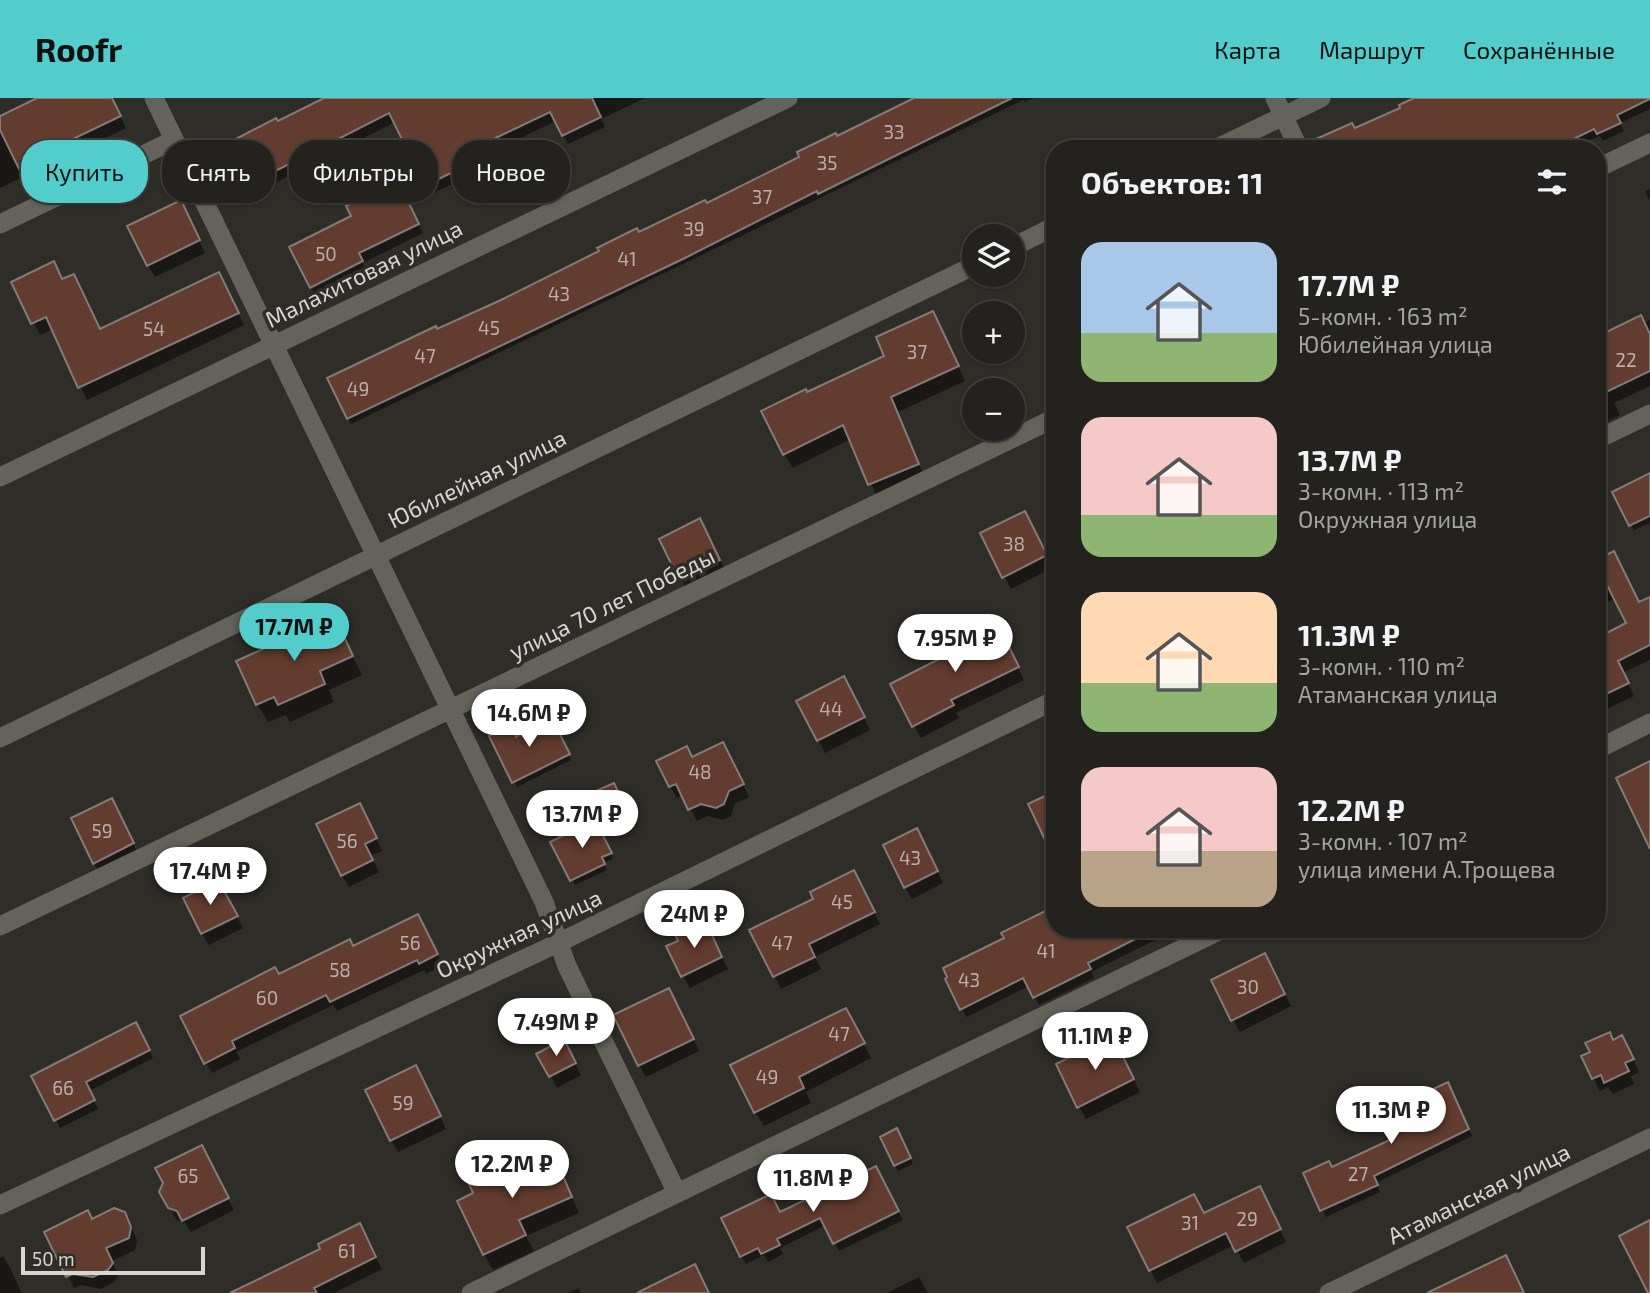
<!DOCTYPE html>
<html lang="ru">
<meta charset="utf-8">
<style>
body{margin:0;font-family:"Exo 2",sans-serif;background:#2f2f2b;color:#f1f3f6;height:100vh;display:flex;flex-direction:column;font-size:26px;white-space:nowrap}
*{box-sizing:border-box;margin:0}
p{font-size:23px;color:#a3a4a4}
.icon{flex:none;width:38px;height:38px;fill:none;stroke:currentColor;stroke-width:2;stroke-linecap:round;stroke-linejoin:round}
.map{position:relative;flex:1;overflow:hidden}
.side{position:absolute;left:1046px;top:42px;width:560px;height:798px;display:flex;flex-direction:column;background:#23221e;border-radius:28px;box-shadow:0 2px 5px #0004,0 0 0 2px #403f3c}
.side>*{flex:none}
.guide{position:absolute;left:21px;top:42px;width:665px;height:63px;display:flex;gap:14px}
.buttons{position:absolute;left:962px;top:126px;display:grid;gap:14px}
.buttons a{display:grid;place-items:center;width:63px;height:63px;border-radius:50%;background:#23221e;box-shadow:0 2px 5px #0004,0 0 0 2px #403f3c;font-size:35px}
.scale{position:absolute;left:21px;bottom:18px;width:184px;box-sizing:border-box;padding-left:7px;border:4px solid #d7d6d3;border-top:0;font-size:19px;line-height:24px;white-space:nowrap;color:#d7d6d3;-webkit-text-stroke:5px #2f2d28;paint-order:stroke}
.price{position:absolute;translate:-50% -60px;padding:0 16px;border-radius:24px;background:#fff;color:#222;font-size:23px;line-height:46px;filter:drop-shadow(0 2px 4px #0008)}
.price::after{content:'';position:absolute;left:50%;top:42px;width:21px;height:16px;margin-left:-10px;background:inherit;clip-path:polygon(0 0,100% 0,50% 100%)}
.price.on{background:#52cdcc;color:#111}
ul{padding:0;list-style:none}
li{display:flex;align-items:center;gap:21px;height:175px;padding:0 35px}
li span{display:grid;place-items:center;flex:none;width:196px;height:140px;border-radius:21px;color:#555}
li>.icon{margin-inline-start:auto}
span .icon{width:84px;height:84px;fill:#fffc;stroke-width:1}
li b{font-size:30px}
h2{display:flex;justify-content:space-between;align-items:center;height:84px;padding:0 35px;font-size:30px}
.pill{padding:0 24px;border-radius:28px;background:#23221e;box-shadow:0 2px 5px #0004,0 0 0 2px #403f3c;font-size:24px;line-height:63px}
.pill.on{background:#52cdcc;color:#111}
header{display:flex;align-items:center;gap:42px;box-sizing:border-box;height:98px;padding:0 35px;background:#52cdcc;color:#111}
header strong{font-size:33px}
nav{display:flex;gap:38px;margin-inline-start:auto;font-size:24px}
.map>svg:first-child{display:block}
</style>
<header>
<strong>Roofr</strong>
<nav><a>Карта</a><a>Маршрут</a><a>Сохранённые</a></nav>
</header>
<div class="map">
<svg width="1650" height="1195" viewBox="0 0 1650 1195">
<rect width="100%" height="100%" fill="#2f2d28"/>
<path fill="#0007" d="M43 0H112L126 30 59 63 61 66 27 82 25 78 0 90V20Z
M326 0H645L601 21 605 29 568 46 556 23 462 68 467 79 431 96 395 24 263 91 257 82 278 26Z
M925 0H1034L1025 4 1023 2 351 326 348 320 437 234 639 137 706 107 837 40Z
M1417 0H1650V11L1620 25 1624 33 1603 43 1600 38 1568 51H1329L1354 32 1402 11Z
M1650 91V103L1645 93Z
M402 93 423 135 363 165 366 172 316 197 311 189 354 119Z
M187 116 205 155 155 179 148 167Z
M63 183 100 233 225 189 244 227 87 302 53 231 40 237 14 184Z
M933 215 965 283 898 314 925 381 878 401 851 341 793 370 784 356Z
M1640 219 1644 225 1650 222V288L1614 305 1620 317 1598 328V240Z
M1650 385V425L1634 432 1615 394Z
M1031 427 1052 470 1011 491 982 436Z
M706 434 726 474 687 493 681 481Z
M1613 455 1639 506 1650 501V562L1623 575 1634 598 1598 615V541L1628 526 1616 500 1598 509V463Z
M334 521 362 577 329 592 334 604 290 624 286 617 268 624 257 606Z
M1003 538 1024 582 956 615 959 620 921 640 892 587Z
M851 593 870 632 825 655 799 604Z
M551 623 571 662 517 689 492 639 516 641Z
M729 658 749 699 735 705 731 718 723 722 708 718 697 723 683 697 677 700 670 688 692 661Z
M616 692 630 720 614 728 598 694Z
M118 714 139 758 101 777 94 765Z
M366 719 382 753 371 758 379 774 349 789 342 777Z
M594 724 613 761 604 765 607 772 575 787 553 745Z
M923 744 943 785 912 801 905 789Z
M218 785 243 830 209 847 202 835Z
M860 787 880 826 815 859 821 871 781 891 752 833 816 801Z
M1047 814 1055 831H1149L1155 842 1091 874 1094 880 1039 907 1029 888 967 919 962 911 1006 841Z
M423 829 443 867 426 876 424 872 337 913 333 907 236 954 240 961 212 975 206 965 278 878 353 850Z
M694 837 714 843 728 871 690 890 683 878Z
M1271 869 1291 908 1240 934 1213 883Z
M675 904 699 953 646 979 639 967Z
M852 924 871 960 806 994 811 1005 764 1028 755 1014Z
M135 926 153 960 89 993 98 1011 60 1030 34 978Z
M1614 944 1629 952 1639 974 1631 978 1634 986 1613 996 1608 989 1600 993 1583 959Z
M1119 952 1140 994 1086 1021 1079 1009Z
M539 956H570L581 977 557 990Z
M422 981 446 1031 398 1054 391 1042Z
M1451 993 1472 1038 1376 1085 1380 1094 1326 1119 1305 1076 1331 1071 1396 1041Z
M900 1038 913 1066 898 1073 895 1067Z
M551 1054 579 1115 526 1138 534 1153 493 1172 484 1156Z
M208 1061 234 1112 191 1134 185 1125 177 1122 169 1109Z
M880 1078 903 1122 839 1153 826 1127 780 1150 783 1156 768 1164 764 1157 746 1166 741 1158Z
M1266 1102 1286 1144 1244 1165 1234 1147 1157 1185 1129 1130 1204 1117Z
M92 1123 131 1128 137 1142 135 1152 112 1163 118 1178 114 1184 101 1191 81 1187 74 1190 68 1178Z
M366 1140 382 1171 334 1195H266Z
M3 1158 10 1170 22 1195H0V1160Z
M919 1179 928 1195H887Z
M578 1190 581 1195H568Z"/>
<path fill="#623c2e" stroke="#837b78" stroke-width="2" d="M37 0H112L121 18 54 50 55 53 19 71 0 32V18Z
M324 0H592L601 19 562 38 550 14 458 58 463 69 425 88 389 15 256 83 234 42 276 20 278 23Z
M914 0H1012L818 96 817 93 683 161 347 321 327 280 436 228 437 231 501 202 599 153 597 150 637 130 639 134 705 102 707 105 799 59 797 54 836 35 837 38Z
M1414 0H1650V1L1617 17 1621 25 1597 36 1594 31 1553 51H1311L1309 44 1352 25 1355 30 1400 10 1399 7Z
M398 82 419 126 359 155 363 163 310 190 289 149 351 118 346 108Z
M181 102 200 142 147 168 127 128Z
M54 163 62 181 74 176 100 231 219 174 239 215 78 290 46 219 31 226 11 184Z
M933 213 959 268 891 299 919 366 868 387 843 327 783 357 761 313 806 291 807 294 884 258 876 239Z
M1641 217 1650 236V273L1598 298V238Z
M1650 375V418L1629 428 1612 394Z
M1025 413 1047 457 1002 480 980 435Z
M700 420 720 462 679 482 659 441Z
M1614 453 1639 504 1650 499V547L1618 563 1629 585 1598 600V522L1605 536 1626 525 1608 489 1598 494V461Z
M335 519 353 558 320 573 325 586 278 607 274 599 256 607 236 563Z
M997 524 1019 569 951 602 954 607 912 629 890 586 957 552 954 545Z
M844 578 865 619 817 643 796 603Z
M552 621 570 656 512 685 489 638 510 627 516 639Z
M723 644 744 686 729 693 724 706 716 710 701 706 688 712 676 686 669 689 656 663 687 648 692 659Z
M1650 663V751L1616 680Z
M614 685 628 714 609 723 596 693Z
M1055 693V763L1028 706Z
M112 700 134 745 93 766 71 720Z
M360 705 377 740 365 746 373 762 341 778 316 726Z
M595 722 612 755 602 759 605 766 570 783 550 744Z
M917 730 938 773 904 790 883 747Z
M854 772 875 814 809 846 815 859 773 879 749 832 813 801 810 794Z
M218 782 238 818 201 836 183 800Z
M1047 812 1055 831H1155L1088 865 1091 871 1033 900 1023 880 960 912 945 881 947 879 943 870 1004 840 1001 835Z
M418 816 438 856 419 866 417 862 330 904 326 897 232 943 235 950 204 966 180 918 275 869 279 876 350 841 353 848Z
M691 828 694 834 708 828 722 859 681 879 666 848 678 843 675 836Z
M1265 855 1285 896 1231 923 1211 882Z
M669 890 694 941 638 968 613 917Z
M846 910 865 945 799 979 804 990 754 1015 730 967Z
M136 924 150 952 86 984 95 1002 54 1023 31 978Z
M1610 934 1613 942 1622 937 1634 961 1625 965 1629 973 1604 985 1601 977 1592 981 1581 958 1590 954 1585 945Z
M1113 938 1134 981 1077 1010 1056 966Z
M564 941 576 965 549 979 536 956Z
M416 967 441 1018 390 1043 365 992Z
M1448 984 1469 1031 1374 1078 1378 1087 1320 1113 1303 1075 1329 1063 1332 1069 1394 1040 1382 1015Z
M897 1030 911 1060 894 1068 880 1039Z
M202 1047 229 1100 182 1123 177 1113 168 1110 159 1094 163 1085 155 1070Z
M552 1052 572 1099 519 1122 526 1137 483 1157 457 1103 473 1095 469 1086Z
M876 1068 899 1113 833 1146 820 1120 777 1141 780 1147 761 1156 758 1150 740 1159 721 1120 771 1096 780 1114Z
M1260 1088 1281 1131 1235 1154 1226 1135 1149 1173 1127 1129 1194 1096 1204 1115Z
M114 1110 125 1114 131 1129 129 1140 106 1150 113 1165 108 1172 93 1179 73 1176 66 1179 44 1134 88 1112 92 1121Z
M1650 1122V1195H1648L1619 1138Z
M360 1125 376 1159 314 1190 317 1195H230L320 1151 318 1146Z
M1506 1157 1524 1195H1427Z
M695 1166 709 1195H637Z"/>
<g fill="none" stroke-linecap="round" stroke-linejoin="round">
<path stroke="#63625b" stroke-width="19" d="M154 0 544 804 567 868 677 1095
M1275 0 1299 51
M1215 51 1321 0
M1598 70 1650 45
M0 126 174 42
M1013 149 1055 128
M1598 341 1650 316
M0 379 788 0
M0 640 975 167
M1598 651 1650 625
M0 828 1055 320
M0 1107 558 845 1055 602
M471 1195 1223 831
M1329 1195 1650 1040"/>
</g>
<g text-anchor="middle" stroke-width="7" stroke-linejoin="round" paint-order="stroke">
<g font-size="19" fill="#bab0aa">
<text x="894" y="41">33</text>
<text x="827" y="72">35</text>
<text x="762" y="106">37</text>
<text x="694" y="138">39</text>
<text x="326" y="163">50</text>
<text x="627" y="168">41</text>
<text x="559" y="203">43</text>
<text x="489" y="237">45</text>
<text x="154" y="238">54</text>
<text x="917" y="261">37</text>
<text x="425" y="265">47</text>
<text x="1626" y="269">22</text>
<text x="358" y="298">49</text>
<text x="1014" y="453">38</text>
<text x="831" y="618">44</text>
<text x="700" y="681">48</text>
<text x="102" y="740">59</text>
<text x="347" y="750">56</text>
<text x="910" y="767">43</text>
<text x="842" y="811">45</text>
<text x="410" y="852">56</text>
<text x="782" y="852">47</text>
<text x="1046" y="860">41</text>
<text x="340" y="879">58</text>
<text x="969" y="889">43</text>
<text x="1248" y="896">30</text>
<text x="267" y="907">60</text>
<text x="839" y="943">47</text>
<text x="767" y="986">49</text>
<text x="63" y="997">66</text>
<text x="403" y="1012">59</text>
<text x="1358" y="1083">27</text>
<text x="188" y="1085">65</text>
<text x="1247" y="1128">29</text>
<text x="1190" y="1132">31</text>
<text x="347" y="1160">61</text>
</g>
<g font-size="23" fill="#d7d6d3" stroke="#2f2d28">
<text transform="translate(364 176) rotate(-26)" y="8">Малахитовая улица</text>
<text transform="translate(477 381) rotate(-26)" y="8">Юбилейная улица</text>
<text transform="translate(612 506) rotate(-26)" y="8">улица 70 лет Победы</text>
<text transform="translate(519 836) rotate(-25)" y="8">Окружная улица</text>
<text transform="translate(1479 1096) rotate(-26)" y="8">Атаманская улица</text>
</g>
</g>
</svg>
<div class="buttons">
<a><svg class="icon" aria-label="layers" viewBox="0 0 24 24"><path d="M12 4l9 5-9 5-9-5zM3 14l9 5 9-5"/></svg></a>
<a>+</a>
<a>−</a>
</div>
<div class="scale">50 m</div>
<b class="price on" style="left:294px;top:565px">17.7M ₽</b>
<b class="price" style="left:955px;top:576px">7.95M ₽</b>
<b class="price" style="left:529px;top:651px">14.6M ₽</b>
<b class="price" style="left:582px;top:752px">13.7M ₽</b>
<b class="price" style="left:210px;top:809px">17.4M ₽</b>
<b class="price" style="left:694px;top:852px">24M ₽</b>
<b class="price" style="left:556px;top:960px">7.49M ₽</b>
<b class="price" style="left:1095px;top:974px">11.1M ₽</b>
<b class="price" style="left:1391px;top:1048px">11.3M ₽</b>
<b class="price" style="left:512px;top:1102px">12.2M ₽</b>
<b class="price" style="left:813px;top:1116px">11.8M ₽</b>
<div class="guide">
<a class="pill on">Купить</a>
<a class="pill">Снять</a>
<a class="pill">Фильтры</a>
<a class="pill">Новое</a>
</div>
<section class="side">
<h2>Объектов: 11<svg class="icon" aria-label="filters" viewBox="0 0 24 24"><path d="M4 7h16M4 17h16"/><circle cx="9" cy="7" r="2"/><circle cx="15" cy="17" r="2"/></svg></h2>
<ul>
<li><span style="background:linear-gradient(#a9c7e8 65%,#8fb573 0)"><svg class="icon" aria-label="home" viewBox="0 0 24 24"><path d="M3 11l9-7 9 7M6 9v11h12V9"/></svg></span><div><b>17.7M ₽</b><p>5-комн. · 163 m²</p><p>Юбилейная улица</p></div></li>
<li><span style="background:linear-gradient(#f6c9c9 70%,#8fb573 0)"><svg class="icon" aria-label="home" viewBox="0 0 24 24"><path d="M3 11l9-7 9 7M6 9v11h12V9"/></svg></span><div><b>13.7M ₽</b><p>3-комн. · 113 m²</p><p>Окружная улица</p></div></li>
<li><span style="background:linear-gradient(#ffd9b3 65%,#8fb573 0)"><svg class="icon" aria-label="home" viewBox="0 0 24 24"><path d="M3 11l9-7 9 7M6 9v11h12V9"/></svg></span><div><b>11.3M ₽</b><p>3-комн. · 110 m²</p><p>Атаманская улица</p></div></li>
<li><span style="background:linear-gradient(#f6c9c9 60%,#b9a48a 0)"><svg class="icon" aria-label="home" viewBox="0 0 24 24"><path d="M3 11l9-7 9 7M6 9v11h12V9"/></svg></span><div><b>12.2M ₽</b><p>3-комн. · 107 m²</p><p>улица имени А.Трощева</p></div></li>
</ul>
</section>
</div>
